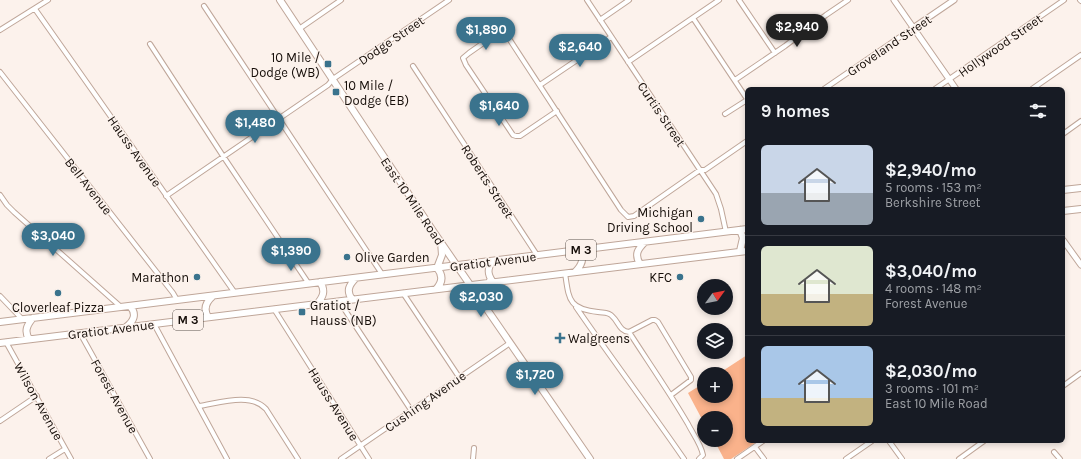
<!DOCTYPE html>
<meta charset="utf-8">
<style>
body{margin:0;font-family:Karla,sans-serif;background:#20242c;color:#f1f3f6;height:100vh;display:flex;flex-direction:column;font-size:15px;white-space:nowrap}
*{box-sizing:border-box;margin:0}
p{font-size:13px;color:#9ea1a6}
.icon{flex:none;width:22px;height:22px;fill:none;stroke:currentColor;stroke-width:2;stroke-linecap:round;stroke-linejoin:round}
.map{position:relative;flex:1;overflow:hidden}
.panel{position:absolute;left:745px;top:87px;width:320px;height:356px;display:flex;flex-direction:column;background:#171b24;border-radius:6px;box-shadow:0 2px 6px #0003}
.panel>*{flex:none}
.needle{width:26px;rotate:57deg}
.buttons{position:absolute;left:697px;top:279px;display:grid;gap:8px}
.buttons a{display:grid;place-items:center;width:36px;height:36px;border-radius:50%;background:#171b24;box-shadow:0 2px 6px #0003;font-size:20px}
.price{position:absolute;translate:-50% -34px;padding:0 9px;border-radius:14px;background:#3a738d;color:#fff;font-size:13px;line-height:26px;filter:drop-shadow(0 1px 2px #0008)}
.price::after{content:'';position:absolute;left:50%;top:24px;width:12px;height:9px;margin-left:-6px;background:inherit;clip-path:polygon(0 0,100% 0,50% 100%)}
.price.active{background:#222;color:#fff}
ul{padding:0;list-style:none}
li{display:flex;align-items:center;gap:12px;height:100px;padding:0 16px}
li+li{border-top:1px solid #363941}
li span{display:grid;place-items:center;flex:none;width:112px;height:80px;border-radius:6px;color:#555}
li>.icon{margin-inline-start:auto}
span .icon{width:48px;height:48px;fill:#fffc;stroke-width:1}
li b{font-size:17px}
h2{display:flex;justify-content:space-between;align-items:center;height:48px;padding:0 16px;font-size:17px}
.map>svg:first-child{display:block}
</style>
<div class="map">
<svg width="1081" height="459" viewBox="0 0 1081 459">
<rect width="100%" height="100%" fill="#fcf2ec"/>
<path fill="#fab28b" d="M747 355V441H758L731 459H724L714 440H726V418H704V423L688 393 704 383V396H726V374H718Z"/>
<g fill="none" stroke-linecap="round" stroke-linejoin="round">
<g stroke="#bfa699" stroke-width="6">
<path id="minor" d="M587 0 716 194 721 209 726 232
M739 0 775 53
M1080 0 1081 1
M204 6 382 274
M35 9 235 293
M693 18 747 99
M600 20 629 0
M299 29 341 0
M0 30 48 0
M150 44 223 156 309 284
M628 62 719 0
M413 66 537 255
M0 72 173 293 177 300
M735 80 785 46 826 15 848 0
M540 85 611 37
M824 89 913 28
M935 89 1064 0
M1032 89 1081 55
M557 111 520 136H516L513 135 466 65 463 58 469 53 499 32H503L506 34 621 210 628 217 634 216 700 170H705L747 141
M725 114 747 100
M1063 134 1081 121
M0 195 7 205 14 212 121 307
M166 196 328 85 333 79 449 0
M565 273C569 299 568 309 598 312 603 313 609 312 612 316 619 322 619 331 629 332 649 363 670 393 688 424 693 434 701 444 703 455L699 459
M403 293 459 377
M0 296 22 319
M339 301 411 410
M576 307C611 358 649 408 684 459
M274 309 369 459
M154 324 227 459
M629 332 652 320H655L658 322 691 377V380L671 395
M80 333 150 459
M6 342 71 459
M1063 386 1081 373
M199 406C219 403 251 392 266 409L298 459
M0 421 37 396
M889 441 902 459
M755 447 764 459
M1054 452 1060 459
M49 459 65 449
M341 459 510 343
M473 459 474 448
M737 459 763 441
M846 459 872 441
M959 459 984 441"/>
</g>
<g stroke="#bfa699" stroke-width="7">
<path id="tertiary" d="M894 0 956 89
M913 28 954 0
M1063 240 1081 265"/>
</g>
<g stroke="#bfa699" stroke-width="8">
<path id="secondary" d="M280 0 433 231 590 459"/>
</g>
<g stroke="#bfa699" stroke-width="8">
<path id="primary" d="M1063 190 1081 188
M1063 211 1081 209
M740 251 743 238 740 230
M640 264C634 254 638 249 645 242
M437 268 442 255 441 242
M575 272C582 265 585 258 579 250
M493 282C487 274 487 268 493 261
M436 289C443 282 443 275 437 268
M352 299C346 291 349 285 356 278
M482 303 483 291 489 282
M317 304C323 297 326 291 320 282
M208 317C203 309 206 302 213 296
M0 322 747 229
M126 327C134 321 137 314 130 306
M29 339C24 331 27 325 33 318
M0 343 747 251"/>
</g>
<use href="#minor" stroke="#fff" stroke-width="4"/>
<use href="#tertiary" stroke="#fff" stroke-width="5"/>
<use href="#secondary" stroke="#fff" stroke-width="6"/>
<use href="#primary" stroke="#fff" stroke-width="6"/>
</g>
<g fill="#3a738d" stroke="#fcf2ec" stroke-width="1.5">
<rect x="324" y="60" width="8" height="8" rx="2"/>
<rect x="332" y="88" width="8" height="8" rx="2"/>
<circle cx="701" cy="219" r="4"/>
<circle cx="347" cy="257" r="4"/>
<circle cx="197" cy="277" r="4"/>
<circle cx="680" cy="277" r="4"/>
<circle cx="58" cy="293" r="4"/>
<rect x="298" y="308" width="8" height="8" rx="2"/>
<path d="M558 332h4v4h4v4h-4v4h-4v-4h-4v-4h4z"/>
</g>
<g text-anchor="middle" stroke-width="3" stroke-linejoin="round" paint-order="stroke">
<g fill="#fcf2ec" stroke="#5b524d" stroke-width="1">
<rect x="566" y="240" width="30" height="20" rx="3"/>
<rect x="173" y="310" width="30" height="20" rx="3"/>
</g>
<g font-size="12" font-weight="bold" fill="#160e09">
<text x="581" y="254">M 3</text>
<text x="188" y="324">M 3</text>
</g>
<g font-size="13" fill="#160e09" stroke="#fcf2ec">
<text transform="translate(391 40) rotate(-34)" y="5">Dodge Street</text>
<text transform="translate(889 45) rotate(-34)" y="5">Groveland Street</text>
<text transform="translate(1000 45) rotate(-35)" y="5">Hollywood Street</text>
<text transform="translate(662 114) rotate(56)" y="5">Curtis Street</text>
<text transform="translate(135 151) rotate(55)" y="5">Hauss Avenue</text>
<text transform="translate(488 181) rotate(57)" y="5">Roberts Street</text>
<text transform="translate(89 186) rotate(52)" y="5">Bell Avenue</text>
<text transform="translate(413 201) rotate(56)" y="5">East 10 Mile Road</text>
<text transform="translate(493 261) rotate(-7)" y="5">Gratiot Avenue</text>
<text transform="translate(111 329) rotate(-7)" y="5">Gratiot Avenue</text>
<text transform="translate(115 396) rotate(61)" y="5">Forest Avenue</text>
<text transform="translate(39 401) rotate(61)" y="5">Wilson Avenue</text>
<text transform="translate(425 401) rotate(-35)" y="5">Cushing Avenue</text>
<text transform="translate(334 404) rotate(58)" y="5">Hauss Avenue</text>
</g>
<g font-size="13" fill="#160e09" stroke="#fcf2ec" text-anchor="end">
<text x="320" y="62">10 Mile /<tspan x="320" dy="15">Dodge (WB)</tspan></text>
<text x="344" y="90" text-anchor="start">10 Mile /<tspan x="344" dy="15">Dodge (EB)</tspan></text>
<text x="693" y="217">Michigan<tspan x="693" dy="15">Driving School</tspan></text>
<text x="355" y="262" text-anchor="start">Olive Garden</text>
<text x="189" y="282">Marathon</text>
<text x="672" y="282">KFC</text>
<text x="310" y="310" text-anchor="start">Gratiot /<tspan x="310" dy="15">Hauss (NB)</tspan></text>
<text x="58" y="312" text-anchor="middle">Cloverleaf Pizza</text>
<text x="568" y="343" text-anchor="start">Walgreens</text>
</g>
</g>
</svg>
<div class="buttons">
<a><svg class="needle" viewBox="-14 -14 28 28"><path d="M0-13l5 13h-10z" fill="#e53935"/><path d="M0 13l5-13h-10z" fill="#9ea1a6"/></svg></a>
<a><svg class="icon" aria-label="layers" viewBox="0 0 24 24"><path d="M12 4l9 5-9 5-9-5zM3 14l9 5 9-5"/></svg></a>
<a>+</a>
<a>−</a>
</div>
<b class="price active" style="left:797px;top:48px">$2,940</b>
<b class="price" style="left:486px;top:51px">$1,890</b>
<b class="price" style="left:580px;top:68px">$2,640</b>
<b class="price" style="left:499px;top:127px">$1,640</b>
<b class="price" style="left:255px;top:144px">$1,480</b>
<b class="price" style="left:53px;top:257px">$3,040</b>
<b class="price" style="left:291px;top:272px">$1,390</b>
<b class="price" style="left:481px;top:318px">$2,030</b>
<b class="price" style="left:535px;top:396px">$1,720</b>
<section class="panel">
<h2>9 homes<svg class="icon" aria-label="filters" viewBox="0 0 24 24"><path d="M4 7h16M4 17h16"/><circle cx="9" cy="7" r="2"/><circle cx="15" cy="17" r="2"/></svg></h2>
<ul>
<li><span style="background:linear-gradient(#c9d6e8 60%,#9aa5b1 0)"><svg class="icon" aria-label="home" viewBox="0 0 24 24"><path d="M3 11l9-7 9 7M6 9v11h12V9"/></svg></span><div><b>$2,940/mo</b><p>5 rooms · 153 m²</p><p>Berkshire Street</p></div></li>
<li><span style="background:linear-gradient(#dfe7d0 60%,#c2b280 0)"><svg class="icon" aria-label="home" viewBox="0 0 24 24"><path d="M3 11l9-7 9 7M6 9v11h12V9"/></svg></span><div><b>$3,040/mo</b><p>4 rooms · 148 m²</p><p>Forest Avenue</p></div></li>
<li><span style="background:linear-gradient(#a9c7e8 65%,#c2b280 0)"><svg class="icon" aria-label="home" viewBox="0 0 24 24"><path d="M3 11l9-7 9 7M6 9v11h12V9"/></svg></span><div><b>$2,030/mo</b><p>3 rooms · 101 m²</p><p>East 10 Mile Road</p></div></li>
</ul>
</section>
</div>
